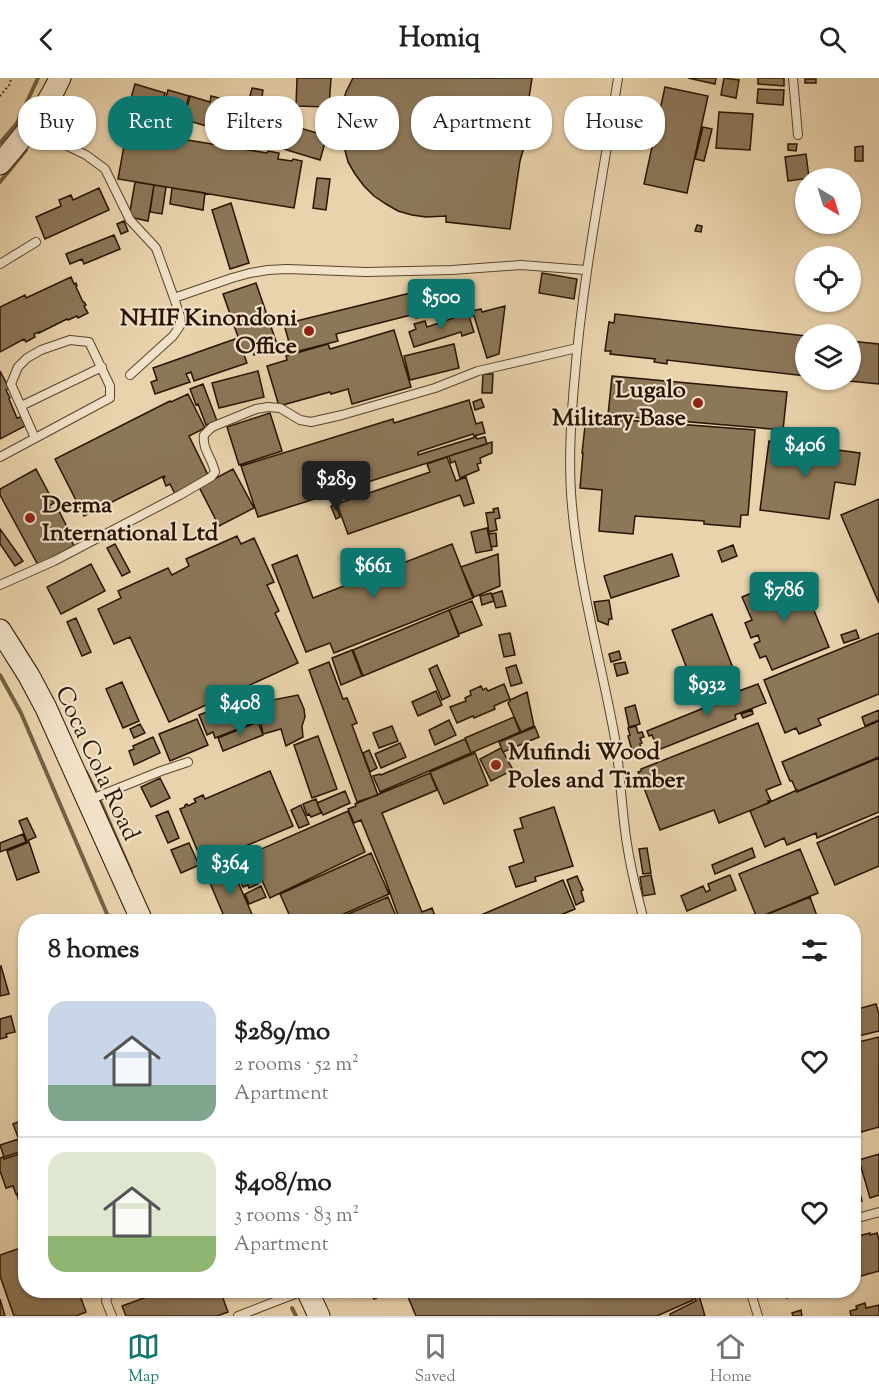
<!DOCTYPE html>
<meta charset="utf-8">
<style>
body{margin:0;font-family:"Sorts Mill Goudy",serif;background:#f2f2f2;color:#222;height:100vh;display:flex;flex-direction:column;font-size:22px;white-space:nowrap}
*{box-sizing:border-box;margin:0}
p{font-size:20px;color:#767676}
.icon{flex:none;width:33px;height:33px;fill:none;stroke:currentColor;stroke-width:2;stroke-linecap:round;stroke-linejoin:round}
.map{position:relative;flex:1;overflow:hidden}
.sheet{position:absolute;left:18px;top:836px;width:843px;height:384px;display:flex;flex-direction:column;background:#fff;border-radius:24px;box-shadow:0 2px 4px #0004}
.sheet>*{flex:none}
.guide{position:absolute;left:18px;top:18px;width:843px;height:54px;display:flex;gap:12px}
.needle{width:39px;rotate:142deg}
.fabs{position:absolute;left:795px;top:90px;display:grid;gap:12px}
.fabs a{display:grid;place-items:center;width:66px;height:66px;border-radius:50%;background:#fff;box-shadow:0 2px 4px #0004;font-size:30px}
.price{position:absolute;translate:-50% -51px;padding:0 14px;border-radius:6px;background:#0f766e;color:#fff;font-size:20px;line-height:39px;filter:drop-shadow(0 2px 3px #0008)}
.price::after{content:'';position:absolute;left:50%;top:36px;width:18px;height:14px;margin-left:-9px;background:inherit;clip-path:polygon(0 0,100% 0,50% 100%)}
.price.active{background:#222;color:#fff}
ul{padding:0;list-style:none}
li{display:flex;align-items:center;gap:18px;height:150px;padding:0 30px}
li+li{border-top:2px solid #e0e0e0}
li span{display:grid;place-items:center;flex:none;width:168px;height:120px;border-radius:18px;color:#555}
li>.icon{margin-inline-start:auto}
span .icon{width:72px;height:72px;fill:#fffc;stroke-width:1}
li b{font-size:26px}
h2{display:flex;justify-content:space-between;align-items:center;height:72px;padding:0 30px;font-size:26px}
.chip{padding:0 21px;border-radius:24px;background:#fff;box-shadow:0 2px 4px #0004;font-size:21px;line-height:54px}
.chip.active{background:#0f766e;color:#fff}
header{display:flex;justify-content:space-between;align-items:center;height:78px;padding:0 30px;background:#fff;font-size:27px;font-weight:700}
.tab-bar{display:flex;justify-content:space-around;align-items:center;height:84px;border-top:2px solid #e0e0e0;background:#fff;font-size:16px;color:#767676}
.tab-bar a{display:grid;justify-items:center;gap:3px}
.tab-bar .active{color:#0f766e}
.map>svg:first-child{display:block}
</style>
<header><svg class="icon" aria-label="back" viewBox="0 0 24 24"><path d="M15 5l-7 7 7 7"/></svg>Homiq<svg class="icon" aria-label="search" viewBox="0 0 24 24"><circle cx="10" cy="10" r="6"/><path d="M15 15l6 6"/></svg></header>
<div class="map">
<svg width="879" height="1238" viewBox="0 0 879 1238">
<rect width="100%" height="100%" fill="#e9d3ac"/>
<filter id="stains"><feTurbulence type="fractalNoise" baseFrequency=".00333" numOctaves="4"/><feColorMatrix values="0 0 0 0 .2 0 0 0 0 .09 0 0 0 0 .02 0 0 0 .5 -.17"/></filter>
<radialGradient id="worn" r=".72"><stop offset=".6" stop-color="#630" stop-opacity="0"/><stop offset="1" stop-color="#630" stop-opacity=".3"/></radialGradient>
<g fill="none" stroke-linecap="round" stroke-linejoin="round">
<path stroke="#746044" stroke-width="4" d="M0 65 17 45 38 0
M0 104 26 72
M0 597 21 635 110 843
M86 694 98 718 131 794
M292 1230 296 1238"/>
</g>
<path fill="#8c7759" stroke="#271400" stroke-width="1.5" d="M297 0H331L329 29 296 28Z
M353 0H532L527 33 528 48 526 62 520 83 510 151 446 144V138L426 139 412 137 398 133 386 126 374 118 364 108 355 96 348 84 341 57 342 28 346 14Z
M688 0H716L715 6Z
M724 0 739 2 736 20 721 17Z
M758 0H784V8L758 6Z
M805 1H816V5H805Z
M135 6 165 15 159 35 129 27Z
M665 9 708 18 687 115 644 106Z
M252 10 263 12 262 19 267 20 264 33 247 30Z
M758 11 784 12 783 27 757 25Z
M168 12 189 18 186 29 165 22Z
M190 18 210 24 211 18 219 20 217 26 231 30 230 32 235 33 236 31 327 58 320 82 228 54 229 52 224 51V53L161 35 164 23 187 30Z
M719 34 753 36 750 72 716 70Z
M649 38 656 40 648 70 642 68Z
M703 49 712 51 704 83 695 81Z
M151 56 267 75 268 73 279 75 278 81 292 83 293 81 302 83 294 130 118 101 126 57 151 61Z
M788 66H797L796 73 788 72Z
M863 68V83H855V69Z
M806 76 809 100 788 103 785 79Z
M317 100 330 101 326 132 313 130Z
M135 104 154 107 148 143 129 139Z
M154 107 166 109 162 136 150 134Z
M99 110 109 132 45 161 36 139 61 128 59 122 71 117 73 122Z
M172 110 205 115 203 132 170 126Z
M231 125 249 185 230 191 212 132Z
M124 143 128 153 121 156 117 146Z
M697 147 702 148 701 154 695 153Z
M114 157 120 171 84 186 82 181 70 186 66 176Z
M542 195 577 201 574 221 539 215Z
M71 199 74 206 76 205 77 208 76 209 83 224H84L86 227 84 228 88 235 78 240 77 238 68 242 67 241 39 255V254L34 256 35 259 26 264 24 261 0 274V229L25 217 26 220Z
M256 205 278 269 254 277 252 270 243 273 223 216Z
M435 209 441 234 416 240 415 236 336 256 338 263 295 274 293 267 290 268 284 246Z
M505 228 499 276 487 280 474 238 470 239 468 234 481 231 482 234Z
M468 235 474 254 462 258 461 254 414 269 409 254 416 251 414 246 425 243 427 249Z
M615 236 806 258V298L667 282V286L654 284 655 281 610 276 611 273H605L609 244 614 245Z
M394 252 411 309 352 326 348 311 331 316 330 314 279 328 267 288 287 282 286 278 328 266 330 271Z
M235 261 238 269 241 268 247 285 194 303 191 294 186 296 190 304 155 316 151 304 157 302 153 290Z
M850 263 879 266V306L839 302H850Z
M454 266 459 290 410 302 404 278Z
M0 293 9 310 6 312 10 320 9 321 17 340 21 339 25 348 0 361Z
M258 293 264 319 219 330 212 305Z
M483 296H493L492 315H482Z
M612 298 787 314 783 352 608 337Z
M203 306 217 343 206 347 198 326 196 327 190 311Z
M188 316 205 350 189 358 209 399 175 416 170 406 166 408 163 400 165 399 164 398 84 438 55 381 170 323 171 324Z
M481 321 484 329 475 332 473 324Z
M469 322 476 346 482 344 485 355 474 358 473 356 418 374V377L476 359 477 361 485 359 487 366 258 439 241 388 393 341 394 345Z
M270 335 282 373 239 387 227 349Z
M586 339 755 352 748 437H741L740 449 704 446V443L635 438 633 456 599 453 602 412 580 410 583 375H582Z
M769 363 860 375 855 407 835 404 829 441 760 432Z
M492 364V375L480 380 481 385 477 386 479 392 460 400 455 383 451 385 449 378Z
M447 379 456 403 466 399 474 425 464 428 460 417 348 456 337 426 430 394 427 386Z
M36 391 54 425 49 428 54 436 59 433 67 449 65 450 74 468 38 487 0 417V411Z
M233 391 254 430 219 448 199 409Z
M879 421V525L841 437Z
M335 426 340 439 336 441 331 428Z
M498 430 500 440 495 441 497 452 489 454 486 435 494 434 493 431Z
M487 450 492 472 476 475 471 454Z
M0 451 23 483 15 488 0 466Z
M496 455 497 468 491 469 489 456Z
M237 458 241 466 254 460 274 504 267 507 279 533 275 535 298 585 169 644 130 559 114 566 98 531 121 520 118 513 168 490 172 497 189 488 186 481Z
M115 466 130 494 122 498 107 470Z
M452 466 473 520 334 575 330 565 306 574 272 487 297 477 313 520Z
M733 467 737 478 722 484 718 473Z
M498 476 500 508 474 519 461 489Z
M672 476 679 498 611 520 604 498Z
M91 486 105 513 61 536 47 509Z
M799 496 829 569 772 592 766 578 760 580 754 566 760 563 758 557 751 560 745 545 752 542 742 519Z
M502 513 506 528 496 530 492 516Z
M491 515 494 523 482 527 480 518Z
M609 522 612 541H609L608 547 598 543 594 524Z
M472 523 482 547 459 556 449 532Z
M449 532 459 558 363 598 353 572Z
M712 536 738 603 698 619 672 552Z
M76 540 91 574 82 578 67 544Z
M856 552 859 560 844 565 841 557Z
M510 555 515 577 504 579 499 557Z
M879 555V616L818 641 821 647 799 656 796 650 785 655 764 602Z
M352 572 362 598 341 607 332 580Z
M619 573 621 581 611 584 609 576Z
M329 584 343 621 347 620 357 645 352 647 378 717 357 724 309 592Z
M625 584 628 595 617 598 614 586Z
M437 587 450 618 442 622 429 591Z
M516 587 522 605 511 608 506 590Z
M122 604 139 643 123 650 106 611Z
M504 606 510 621 494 628 495 631 474 640 473 638 457 645 450 629 466 623 465 620 471 617 470 613 481 608 483 612 486 610 488 613Z
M758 606 766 625 735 637 736 641 658 672 652 657 649 658 647 653 726 621 725 618Z
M436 613 442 627 418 638 412 624Z
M262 614 263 623 256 624 257 627H255L253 615Z
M527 614 534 648 521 654 508 625 510 623V622Z
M298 617 304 631 305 639 302 648 303 659 286 668 281 651 263 656 257 625Z
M248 618 258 643 215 660 213 654 207 657 199 637Z
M635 627 640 646 629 649 625 630Z
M752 632 753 636 743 640 741 636Z
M879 632V642L865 648 862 639Z
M514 639 520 654 471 675 465 660Z
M197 641 208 667 170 683 159 656Z
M449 642 456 657 435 667 429 652Z
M879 643V679L798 713 796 712 792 703H790L782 684Z
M258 644 263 657 223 673 218 660Z
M758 645 781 706 766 712 771 723H768L769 725 719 745 714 732 660 752 638 694 641 693V691Z
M140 646 145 655 134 660 130 651Z
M392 648 398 663 379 670 373 655Z
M636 648 638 655 642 654 644 659 640 660 642 665 640 666 642 674 633 676 628 658 630 657 628 650Z
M535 649 539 659 503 674 499 664Z
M318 658 337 711 312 720 294 667Z
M153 659 160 675 134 687 129 673 134 671 133 668Z
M465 661 471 675 380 714 373 698 380 696 381 697Z
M400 665 406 679 381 690 375 676Z
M501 670 513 692 491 703 480 681Z
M369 672 377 690 370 694 363 675Z
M475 675 488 707 444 726 430 694Z
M879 680V734L817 760 816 755 787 767 784 760 765 769 750 733 797 712V714Z
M270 693 293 748 203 786 180 731 185 729V727L187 726 188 728 196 724 194 721 203 717 205 721Z
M430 695 437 712 382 735 422 834 432 830 437 843H400L385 801 361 742 354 745 348 731 356 728 355 726Z
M160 700 170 720 151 729 141 709Z
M345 713 350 725 323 737 317 725Z
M316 721 321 735 311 739 309 736 307 737 303 726Z
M301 727 309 746 299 750 291 732Z
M554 729 573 788 535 799 536 803 516 809 509 789 524 784 514 752 523 750 520 740Z
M168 733 179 760 168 765 156 738Z
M348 733 365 774 270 820 250 776Z
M879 738V788L835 807 817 765Z
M27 740 36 759 27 763 19 743Z
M23 756 26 764 0 774V765Z
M29 764 39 794 17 802 7 773Z
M189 765 199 787 181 795 171 772Z
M647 770 651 795 643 796 639 771Z
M752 770 755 779 715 796 712 787Z
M800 771 818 815 757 840 739 796Z
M371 775 389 816 328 843H292L280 816Z
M249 778 259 802 257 803 258 806 249 810 248 807 243 809 232 785Z
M231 788 255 843H226L207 798Z
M651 797 655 816 643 818 640 799Z
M730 797 736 812 687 833 681 818 703 808 706 814 710 812 708 806Z
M577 798 583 812 581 813 584 823 576 827 567 802Z
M563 802 575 831 546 843H467Z
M261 808 266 819 249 826 245 816Z
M388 819 398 843H332Z
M810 819 817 838 804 843H757L756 841Z
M1 888 9 916 0 918V889Z
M876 926 879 936V953L854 959V932Z
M11 938 15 954 6 956 7 959 0 961V941Z
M879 959V1049L854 1056V965Z
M26 1041V1056L18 1059 13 1046Z
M22 1060 26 1072 4 1079 0 1067Z
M26 1074V1113L16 1116 13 1108 6 1110 0 1093V1080L3 1079 4 1081Z
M879 1076V1117L870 1120 859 1082Z
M854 1094 862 1123 854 1126Z
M26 1114V1131L22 1132 17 1117Z
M870 1155V1157L877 1155 879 1162V1193L854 1200V1159Z
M26 1168V1212H78L86 1234 76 1238H14L0 1198V1177Z
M166 1212H220L228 1234 217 1238H126L122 1228Z
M370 1212H387L388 1215 374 1221Z
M405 1212H689L693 1222 657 1238H416Z
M784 1212H807V1213L787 1220Z
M698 1214 705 1238H670V1236L696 1223 693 1217Z
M0 1221 5 1238H0Z
M865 1225 866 1230 879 1227V1238H851L850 1233 857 1231 856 1228Z
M801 1232 802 1238H793L792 1235Z"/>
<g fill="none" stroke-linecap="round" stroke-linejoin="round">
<g stroke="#58442b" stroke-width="10">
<path id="service" d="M618 0C603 99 583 197 575 296 571 340 568 384 572 428 579 505 600 580 614 655 621 694 621 733 628 772 632 796 638 820 644 843
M793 0 798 57
M32 51 86 77 105 91 130 142 156 170 174 220 180 238V248L173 258 130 297
M0 186 36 164
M174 220 232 200 250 195 268 192 287 191 366 194 452 192 521 187 586 192
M21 328 102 289
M0 379 110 320V308L89 264 70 262 41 272 27 280 18 289 11 306 35 360
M0 507 54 483 180 417 211 399 215 394C212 380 202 371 204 357L212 349 256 331 268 329 280 330 300 342 311 344 342 337 435 310 478 293 577 270
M89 722 161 693 188 684
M854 1141 879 1134
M750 1212 758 1238
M112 1238 106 1223 109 1215 113 1212
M238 1238 305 1212"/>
</g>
<g stroke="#271400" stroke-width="23">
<path id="secondary" d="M0 86C23 59 45 33 60 0
M0 552 29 598 46 630 142 843
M307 1212 319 1238"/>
</g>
<path stroke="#271400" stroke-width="2" stroke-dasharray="1.5 3" stroke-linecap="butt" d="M0 18 10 6 11 0"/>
<use href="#service" stroke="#f1e2c9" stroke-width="8"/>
<use href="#secondary" stroke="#f1e2c9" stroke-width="21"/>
</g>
<g fill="#8f2418" stroke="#f1e2c9" stroke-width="2">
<circle cx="309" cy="253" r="6"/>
<circle cx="698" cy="325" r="6"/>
<circle cx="30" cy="440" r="6"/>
<circle cx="496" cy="687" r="6"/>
</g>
<g text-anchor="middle" stroke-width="4.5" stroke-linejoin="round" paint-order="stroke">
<g font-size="24" font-weight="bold" fill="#271400" stroke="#f1e2c9" text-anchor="end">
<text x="297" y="247">NHIF Kinondoni<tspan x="297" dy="28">Office</tspan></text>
<text x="686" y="319">Lugalo<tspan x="686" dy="28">Military Base</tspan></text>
<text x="42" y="434" text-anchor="start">Derma<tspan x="42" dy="28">International Ltd</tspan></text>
<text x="508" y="681" text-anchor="start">Mufindi Wood<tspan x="508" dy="28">Poles and Timber</tspan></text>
</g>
<g font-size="24" fill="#271400" stroke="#f1e2c9">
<text transform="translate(98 685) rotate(65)" y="8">Coca Cola Road</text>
</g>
</g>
<rect width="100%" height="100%" filter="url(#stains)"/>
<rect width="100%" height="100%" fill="url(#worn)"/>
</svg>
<div class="fabs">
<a><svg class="needle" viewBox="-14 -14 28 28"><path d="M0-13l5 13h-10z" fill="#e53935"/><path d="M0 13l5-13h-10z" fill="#767676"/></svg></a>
<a><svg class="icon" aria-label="locate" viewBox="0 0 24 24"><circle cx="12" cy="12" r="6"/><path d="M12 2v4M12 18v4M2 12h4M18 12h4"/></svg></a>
<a><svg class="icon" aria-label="layers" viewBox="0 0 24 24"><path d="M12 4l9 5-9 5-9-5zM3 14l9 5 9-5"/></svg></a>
</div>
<b class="price" style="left:441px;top:252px">$500</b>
<b class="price" style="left:805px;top:400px">$406</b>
<b class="price active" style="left:336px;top:434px">$289</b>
<b class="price" style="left:373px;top:521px">$661</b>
<b class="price" style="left:784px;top:545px">$786</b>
<b class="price" style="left:707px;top:639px">$932</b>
<b class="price" style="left:240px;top:658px">$408</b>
<b class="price" style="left:230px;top:818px">$364</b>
<div class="guide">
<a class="chip">Buy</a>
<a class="chip active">Rent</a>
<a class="chip">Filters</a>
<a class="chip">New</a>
<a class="chip">Apartment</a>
<a class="chip">House</a>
</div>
<section class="sheet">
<h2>8 homes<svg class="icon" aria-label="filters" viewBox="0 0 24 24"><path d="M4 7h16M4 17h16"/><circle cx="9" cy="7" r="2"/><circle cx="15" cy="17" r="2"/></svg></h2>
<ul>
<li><span style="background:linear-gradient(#c9d6e8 70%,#7fa58c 0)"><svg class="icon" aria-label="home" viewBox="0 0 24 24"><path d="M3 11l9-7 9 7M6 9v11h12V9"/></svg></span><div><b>$289/mo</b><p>2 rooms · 52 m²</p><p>Apartment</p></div><svg class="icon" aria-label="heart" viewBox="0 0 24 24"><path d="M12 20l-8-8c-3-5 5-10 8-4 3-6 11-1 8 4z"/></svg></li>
<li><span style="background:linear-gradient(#dfe7d0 70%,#8fb573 0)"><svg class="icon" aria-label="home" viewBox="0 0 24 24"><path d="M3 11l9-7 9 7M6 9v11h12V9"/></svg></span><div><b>$408/mo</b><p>3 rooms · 83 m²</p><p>Apartment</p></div><svg class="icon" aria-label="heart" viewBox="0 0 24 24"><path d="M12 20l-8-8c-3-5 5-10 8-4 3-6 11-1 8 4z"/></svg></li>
</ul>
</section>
</div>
<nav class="tab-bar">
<a class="active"><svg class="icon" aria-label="map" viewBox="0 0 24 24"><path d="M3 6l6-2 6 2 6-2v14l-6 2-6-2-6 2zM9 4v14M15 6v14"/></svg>Map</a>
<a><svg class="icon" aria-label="saved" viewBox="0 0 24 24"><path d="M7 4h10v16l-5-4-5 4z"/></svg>Saved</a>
<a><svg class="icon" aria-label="home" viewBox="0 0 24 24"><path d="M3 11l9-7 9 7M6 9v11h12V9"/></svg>Home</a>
</nav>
